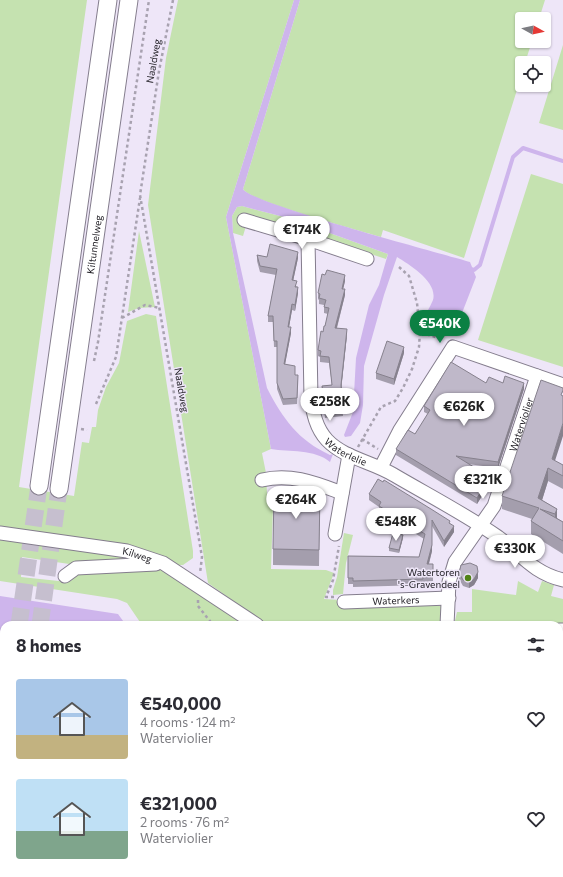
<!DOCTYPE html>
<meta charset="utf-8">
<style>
body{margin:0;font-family:Commissioner,sans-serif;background:#f7f7f7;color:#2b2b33;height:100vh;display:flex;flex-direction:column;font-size:15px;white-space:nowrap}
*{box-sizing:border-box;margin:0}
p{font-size:13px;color:#7c7c81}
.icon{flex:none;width:22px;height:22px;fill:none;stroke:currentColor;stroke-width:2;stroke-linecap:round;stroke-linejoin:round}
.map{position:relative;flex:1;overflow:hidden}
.sheet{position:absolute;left:0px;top:621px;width:563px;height:256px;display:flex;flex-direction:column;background:#fff;border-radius:12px 12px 0 0;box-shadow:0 1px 3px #0004}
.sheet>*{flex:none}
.needle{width:26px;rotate:98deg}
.controls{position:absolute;left:515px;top:12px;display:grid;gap:8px}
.controls a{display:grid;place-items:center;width:36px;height:36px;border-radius:4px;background:#fff;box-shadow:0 1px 3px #0004;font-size:20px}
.price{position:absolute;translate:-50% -34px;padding:0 9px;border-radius:14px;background:#fff;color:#222;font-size:13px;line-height:26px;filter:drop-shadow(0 1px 2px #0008)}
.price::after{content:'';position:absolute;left:50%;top:24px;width:12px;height:9px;margin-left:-6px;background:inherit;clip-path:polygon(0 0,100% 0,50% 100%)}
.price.selected{background:#0b8043;color:#fff}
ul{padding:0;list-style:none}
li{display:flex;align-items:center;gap:12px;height:100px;padding:0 16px}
li span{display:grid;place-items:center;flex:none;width:112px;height:80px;border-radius:4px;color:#555}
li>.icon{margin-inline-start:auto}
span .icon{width:48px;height:48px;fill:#fffc;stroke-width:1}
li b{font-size:17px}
h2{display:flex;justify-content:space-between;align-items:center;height:48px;padding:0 16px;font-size:17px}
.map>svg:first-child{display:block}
</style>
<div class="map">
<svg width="563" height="877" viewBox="0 0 563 877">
<rect width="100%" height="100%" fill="#eee6f8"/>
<path fill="#c5e2b0" d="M0 0H87L19 487 74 496 82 442 89 443 92 427H96L98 410 106 387 119 363 127 321 146 314 156 316 193 551V558L183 565H173L0 530Z
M178 0H294L226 217 271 449 262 453 266 473 267 494 282 493 284 506 273 507 271 569 326 570 334 573 324 599 442 606 443 611 440 623 437 625H267L208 583 148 205 166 58Z
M300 0H545L539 19H522V41H532L525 63H522V74L464 258 383 230 381 237C362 231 248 201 243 189Z
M563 45V130L539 123Z
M531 174 563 184V367L478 340Z
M242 206 288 218 388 254 386 259 337 243 246 226 243 236 233 233 232 216 237 207Z
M139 231 155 307 139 308 128 312Z
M344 533 353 535 346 563 343 594 333 595V590L337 577Z
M0 540 65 547 132 558 133 562 76 565 22 557 21 577 68 582 72 580 73 576 83 572 150 568 162 570 245 625H142L127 603 117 599 0 581Z
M518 581 538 592 542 581 554 585 551 596 563 599V625L533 623 454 625 457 612H472V589L516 595Z
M559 636H563V676L559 675Z"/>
<path fill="#ceb5ec" d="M294 0H300L243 189C249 203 443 254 470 262L476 277 455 331C444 335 431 328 422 322 425 315 430 307 433 300 438 282 410 265 397 257L384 295 364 366 363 405 360 423 351 436 345 437 344 435 353 412 356 358 369 305 379 285 388 254 288 218 242 206 237 207 232 216 233 233 267 388C283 419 298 440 330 455L333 454 330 462C315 449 289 452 271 449L226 217Z
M0 596 118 614 126 625H4V873H559V688H563V877H0Z"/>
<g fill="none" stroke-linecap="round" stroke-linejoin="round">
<path stroke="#ceb5ec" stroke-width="4" d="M469 268 474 270 480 265 513 157 523 148 563 161"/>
<path stroke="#c6bfcf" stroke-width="17" stroke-dasharray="17 8" stroke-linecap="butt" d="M19 625 39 486
M40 625 59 489
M0 758 4 730
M4 877V873"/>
<g stroke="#847d8d" stroke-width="15">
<g id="minor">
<path d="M244 220 308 239 367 259"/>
<path id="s1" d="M308 239 311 398C313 413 316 428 327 440 344 458 373 462 394 475 428 495 465 514 498 537 521 554 533 573 563 580"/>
<path d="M381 467 400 430 453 347 563 385"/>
<path d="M262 480C291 473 315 483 342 493"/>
<path id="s2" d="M0 533 127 551 163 563 257 625"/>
<path d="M335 534 349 455"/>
<path d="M65 576 76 568 156 564"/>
<path id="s3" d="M344 602 449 598"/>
<path id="s4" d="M447 625 449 582 455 562 494 506 537 376"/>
<path d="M559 630H563"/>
</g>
</g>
<g stroke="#847d8d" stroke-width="19">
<g id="major">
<path d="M39 486 108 0"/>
<path id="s5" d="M59 489 129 0"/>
</g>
</g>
<path stroke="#a8a2b0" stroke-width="2.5" stroke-dasharray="3 3" stroke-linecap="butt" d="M173 0 159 71 140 195 202 557 200 573
M399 267 409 276 417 303 420 332 444 340
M122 318 145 305 160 308
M94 361 98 342 149 0
M96 404 116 357 140 198
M81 429 87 430
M362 439 378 449
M358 447 381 407 395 401 403 388 412 369 419 347 420 332
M334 597H326L333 580 339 546
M198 600V606L213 625
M559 656H563"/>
<use href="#minor" stroke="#fff" stroke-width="13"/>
<use href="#major" stroke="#fff" stroke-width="17"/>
</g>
<path fill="#a49ead" d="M257 255 267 257 298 258 293 281 297 287 298 293 295 311 292 310 289 327 291 333 285 364 295 375 298 381 297 404 283 405 277 389V347H274L273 322H268V316L276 275 260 272 257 261Z
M345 281 343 289 345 295 337 328 347 335 341 389 343 416 325 418 322 386 332 385 329 363 320 362V357L318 356V350L323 332 325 326 328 314 324 313V305L319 304V300L318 299V293Z
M404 353 394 385 376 379V373Z
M486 383H503L524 389 498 468 468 464 490 483 477 504 396 455V449L415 434 428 414 424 412V406Z
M555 461 563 465V489L548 481 542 500 557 509V518L563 522V554L531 534V521L532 519 502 509V496Z
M320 492 319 566 273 565V549Z
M369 494 450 523 454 532 444 547 432 526V551L429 564H433V581L423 582V585L353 587V584H348V556L419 557 424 539 379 511V507L369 500Z
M403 538 399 553 389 551V548Z
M459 573 478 578 474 585 469 588 463 586 459 579Z"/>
<path fill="#86818d" d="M298 252V258L292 286V280Z
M345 275V281L342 294V289Z
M298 287V293L295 311V305Z
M345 289V295L335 334V328Z
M292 304V310L288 333V327Z
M291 327V333L284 370V364Z
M347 329V335L341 391V385Z
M404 347V353L394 385V379Z
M524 383V389L498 468V462Z
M563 423V436L552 470V459Z
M548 468V481L539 510 538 498Z
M490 477V483L477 504V498Z
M557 509V522L555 527V514Z
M454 526V532L444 547V541Z
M403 535V538L399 553V550Z
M432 545V551L427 570V564Z
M478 572V578L474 585 469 588V582Z"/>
<path fill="#bfb8c9" stroke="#86818d" d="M270 244 298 252 292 280 297 281 295 287H298L295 305 292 304 288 327H291L284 364 295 366V375H298L297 398 283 399 277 383V341H274L273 316H268L277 269 260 266 257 255 267 257Z
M327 270 345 275 342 289H345L335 328 347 329 341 385 343 410 325 412 322 386 332 385 329 357 320 356 321 351 318 350 321 331 323 332 324 326H325L329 308 324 307 326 300 319 298 320 294 318 293 322 274 325 275Z
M387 341 404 347 394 379 376 373Z
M451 362 486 383 489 377 503 383 505 376 524 383 498 462 456 456 490 477 477 498 396 449 408 430 415 434 430 410 424 406Z
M541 380 563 388V390L561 395 563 396V423L552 459 563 465V476L548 468 538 498 557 509 555 514 540 509 563 522V541L531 521 539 508 502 496Z
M378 479 383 482 384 480 431 509 450 521 449 523 454 526 444 541 432 520V545L427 564H433V575L423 576V579L353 581V578H348V556L419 557 425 534 379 506 381 502 369 494Z
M274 491 320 492 319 550 273 549Z
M393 533 403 535 399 550 389 548Z
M470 563 477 566 478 572 474 579 469 582 463 580 459 573 461 565Z"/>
<circle fill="#518317" stroke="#eee6f8" stroke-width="1.5" cx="468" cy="578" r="4"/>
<g text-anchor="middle" stroke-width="3" stroke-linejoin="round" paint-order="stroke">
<g font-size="10" fill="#252329" stroke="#eee6f8">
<text transform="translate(153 61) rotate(-80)" y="4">Naaldweg</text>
<text dy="4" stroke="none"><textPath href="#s5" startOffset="247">Kiltunnelweg</textPath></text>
<text transform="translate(182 390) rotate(80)" y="4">Naaldweg</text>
<text dy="4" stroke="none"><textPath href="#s4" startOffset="218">Waterviolier</textPath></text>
<text dy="4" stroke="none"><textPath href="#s1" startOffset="227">Waterlelie</textPath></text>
<text dy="4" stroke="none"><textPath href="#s2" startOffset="139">Kilweg</textPath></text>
<text dy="4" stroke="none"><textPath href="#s3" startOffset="52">Waterkers</textPath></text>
</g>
<g font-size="10" fill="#252329" stroke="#eee6f8" text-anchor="end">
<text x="460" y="576">Watertoren<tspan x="460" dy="12">'s-Gravendeel</tspan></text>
</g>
</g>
</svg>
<div class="controls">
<a><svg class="needle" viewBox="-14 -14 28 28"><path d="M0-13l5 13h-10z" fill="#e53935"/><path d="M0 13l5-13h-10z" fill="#7c7c81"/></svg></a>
<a><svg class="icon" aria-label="locate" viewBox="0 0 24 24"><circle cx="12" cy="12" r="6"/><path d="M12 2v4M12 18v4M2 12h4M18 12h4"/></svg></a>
</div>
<b class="price" style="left:302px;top:250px">€174K</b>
<b class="price selected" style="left:440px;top:344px">€540K</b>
<b class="price" style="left:330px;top:422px">€258K</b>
<b class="price" style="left:464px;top:427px">€626K</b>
<b class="price" style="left:483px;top:500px">€321K</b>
<b class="price" style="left:296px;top:520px">€264K</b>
<b class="price" style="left:396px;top:542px">€548K</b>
<b class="price" style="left:515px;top:569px">€330K</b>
<section class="sheet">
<h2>8 homes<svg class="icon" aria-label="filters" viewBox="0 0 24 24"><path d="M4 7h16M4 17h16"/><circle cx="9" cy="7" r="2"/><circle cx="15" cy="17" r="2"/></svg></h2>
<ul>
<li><span style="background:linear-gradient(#a9c7e8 70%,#c2b280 0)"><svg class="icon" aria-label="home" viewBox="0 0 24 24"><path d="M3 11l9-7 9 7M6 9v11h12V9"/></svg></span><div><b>€540,000</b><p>4 rooms · 124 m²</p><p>Waterviolier</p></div><svg class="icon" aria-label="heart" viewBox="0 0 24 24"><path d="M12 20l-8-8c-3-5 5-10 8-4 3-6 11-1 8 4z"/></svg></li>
<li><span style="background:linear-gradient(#bfe0f5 65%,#7fa58c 0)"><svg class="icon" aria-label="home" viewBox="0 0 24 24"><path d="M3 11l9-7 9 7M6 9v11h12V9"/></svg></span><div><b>€321,000</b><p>2 rooms · 76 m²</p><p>Waterviolier</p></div><svg class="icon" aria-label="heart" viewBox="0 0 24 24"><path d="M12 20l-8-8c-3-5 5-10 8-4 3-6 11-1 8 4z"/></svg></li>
</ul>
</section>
</div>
